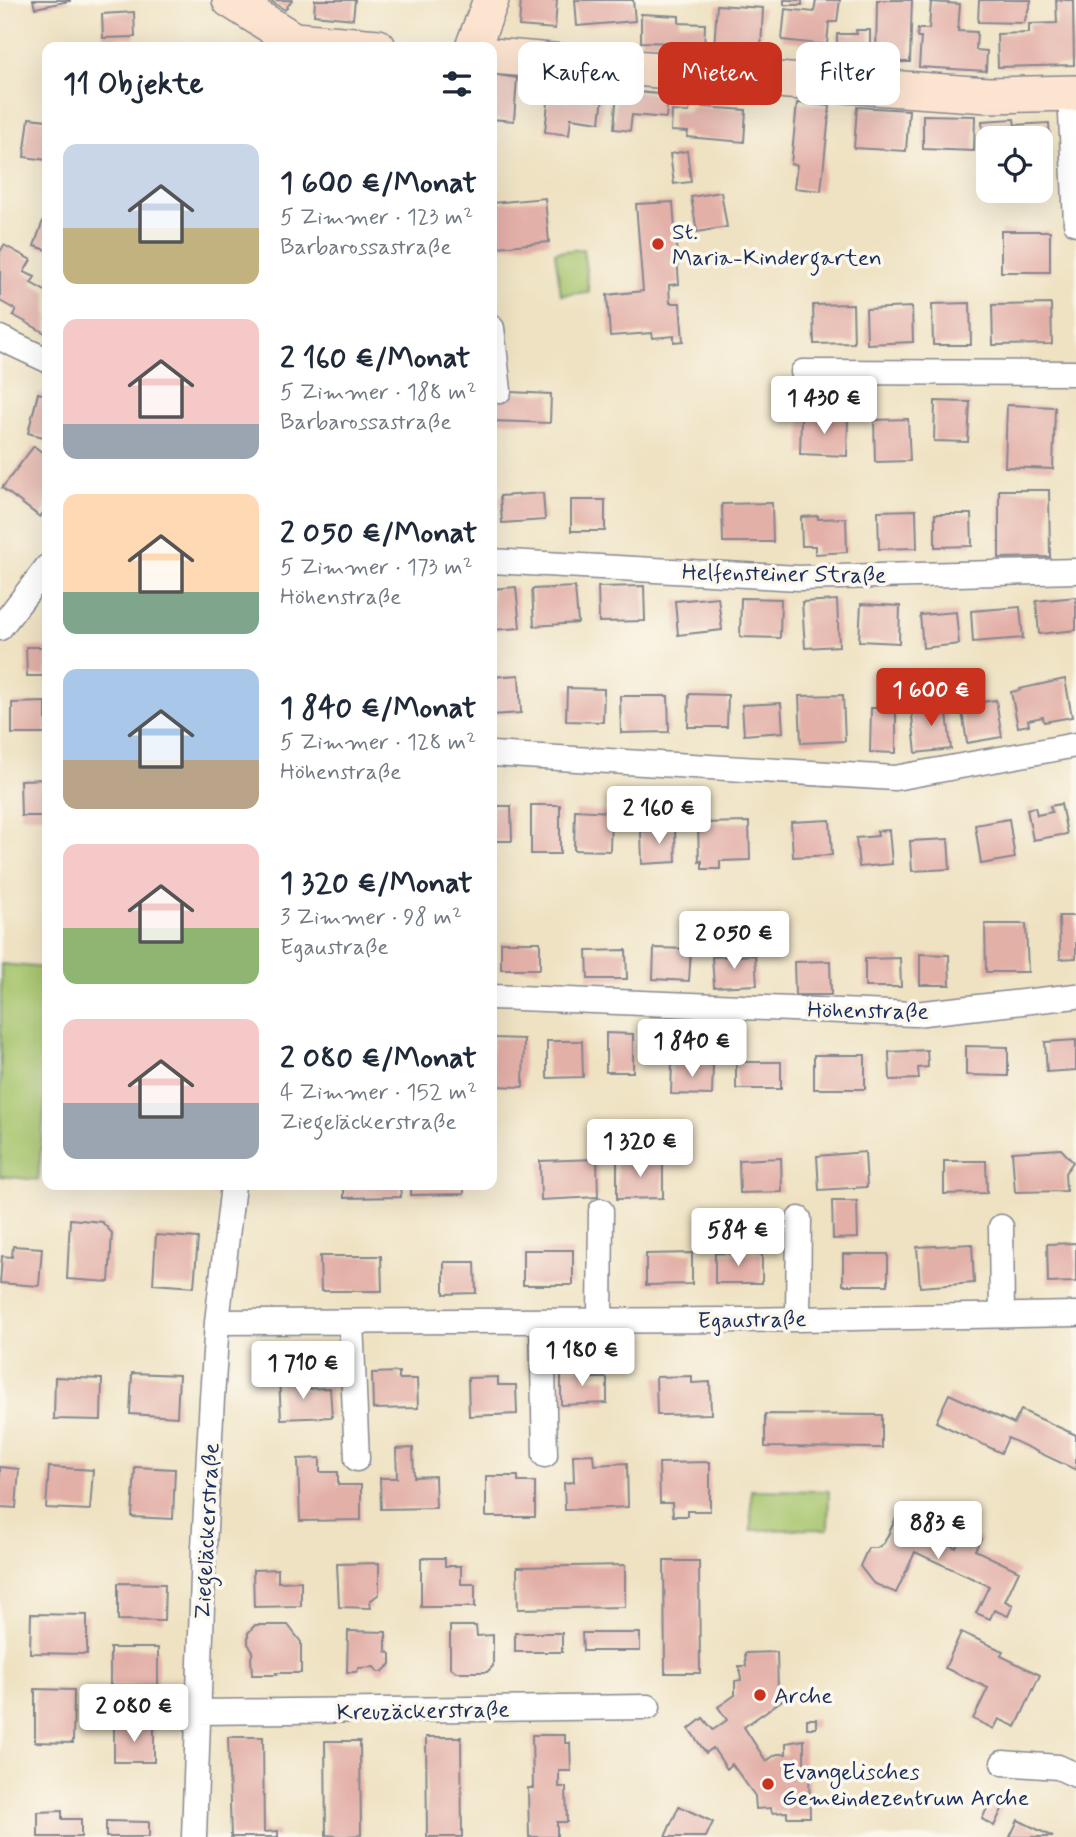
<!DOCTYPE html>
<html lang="de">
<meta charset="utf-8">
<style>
body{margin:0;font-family:Mynerve,sans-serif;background:#f6f6f7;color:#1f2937;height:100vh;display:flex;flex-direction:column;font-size:26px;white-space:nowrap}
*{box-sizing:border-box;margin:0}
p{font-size:23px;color:#747a83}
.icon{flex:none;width:38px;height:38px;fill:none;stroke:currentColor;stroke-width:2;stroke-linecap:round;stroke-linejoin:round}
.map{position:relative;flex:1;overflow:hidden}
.panel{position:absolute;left:42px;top:42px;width:455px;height:1148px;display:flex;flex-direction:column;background:#fff;border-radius:14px;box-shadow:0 7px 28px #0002}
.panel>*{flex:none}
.top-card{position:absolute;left:518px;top:42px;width:452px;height:63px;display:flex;gap:14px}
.tools{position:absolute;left:976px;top:126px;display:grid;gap:14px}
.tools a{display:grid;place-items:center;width:77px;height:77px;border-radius:14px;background:#fff;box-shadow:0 7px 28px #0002;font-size:35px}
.price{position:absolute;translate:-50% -60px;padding:0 16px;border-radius:7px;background:#fff;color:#222;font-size:23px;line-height:46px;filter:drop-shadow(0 2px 4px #0008)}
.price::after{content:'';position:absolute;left:50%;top:42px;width:21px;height:16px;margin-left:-10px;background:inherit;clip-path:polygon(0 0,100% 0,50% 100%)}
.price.on{background:#c8321e;color:#fff}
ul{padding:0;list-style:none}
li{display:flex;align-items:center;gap:21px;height:175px;padding:0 21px}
li span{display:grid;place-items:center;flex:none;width:196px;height:140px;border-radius:14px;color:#555}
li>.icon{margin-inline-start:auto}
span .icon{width:84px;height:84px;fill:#fffc;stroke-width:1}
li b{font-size:30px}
h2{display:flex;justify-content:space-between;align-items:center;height:84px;padding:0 21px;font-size:30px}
.chip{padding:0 24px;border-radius:14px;background:#fff;box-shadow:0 7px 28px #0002;font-size:24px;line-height:63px}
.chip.on{background:#c8321e;color:#fff}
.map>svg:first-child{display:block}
</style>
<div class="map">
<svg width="1076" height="1837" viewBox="0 0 1076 1837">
<rect width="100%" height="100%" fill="#fbf7ec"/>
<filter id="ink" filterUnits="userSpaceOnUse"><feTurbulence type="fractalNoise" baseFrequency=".0143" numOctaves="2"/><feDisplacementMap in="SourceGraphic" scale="14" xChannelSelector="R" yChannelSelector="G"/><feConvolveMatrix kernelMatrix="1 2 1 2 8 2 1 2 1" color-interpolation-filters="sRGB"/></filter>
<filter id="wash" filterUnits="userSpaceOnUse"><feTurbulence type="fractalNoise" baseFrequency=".00686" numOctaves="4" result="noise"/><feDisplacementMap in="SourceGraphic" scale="28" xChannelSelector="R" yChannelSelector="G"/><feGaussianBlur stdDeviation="1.57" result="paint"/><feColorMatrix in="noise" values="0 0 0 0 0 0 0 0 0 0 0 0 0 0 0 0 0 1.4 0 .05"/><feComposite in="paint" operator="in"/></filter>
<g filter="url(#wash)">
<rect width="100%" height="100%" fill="#efe2c2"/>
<path fill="#a6c46c" stroke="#607a65" stroke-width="2" d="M583 249 589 292 561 295 555 252Z
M1 964 47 968V1084L38 1180 0 1176Z
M751 1490 829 1491 828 1529 751 1530Z"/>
<g id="blocks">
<path fill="#e3b0a8" d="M33 0H70V1L35 8Z
M269 0H292L285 10Z
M315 0H355L353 19 314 15Z
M521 0H557L555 29 519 26Z
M575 0H633L635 21 577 26Z
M784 0H802V5H784Z
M816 0H840L837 22H829L827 45 782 40 785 9 814 12Z
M877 0H912L910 62H876Z
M979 0H1031V1L1024 23 978 22Z
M1056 0H1073L1074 65 998 67 997 34 1029 33V24L1057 23Z
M931 2 960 4 958 31 977 32 976 50 987 51 986 71 919 67 921 37H917L918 29H929Z
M717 5 763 8 761 50 714 47Z
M134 12 135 37 103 38 102 14Z
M641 14 679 16V23L705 24 704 52 678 51 679 43 641 42Z
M856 30H870V60H837V34H857Z
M492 74 517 78 514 121 492 119Z
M550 83 604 89 600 122 571 118 569 135 545 132Z
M617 90 668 95 666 118 632 115 630 131 614 129Z
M797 103 830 106 821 191 794 188 797 165 791 164Z
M690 106 746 110 744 142 687 137 688 132 671 131 672 111 689 112Z
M857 107 909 110 906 151 854 148Z
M923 115 975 116 974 151 923 149Z
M29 118 47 120V160L24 157Z
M1014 119 1015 125 1049 123 1052 169 1041 170V138H989V168H985L982 121Z
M687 151 691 182 674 184 670 154Z
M721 192 727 227 697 232 691 197Z
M545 198 549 242 498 247 493 203Z
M673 202 679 284 669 285 670 303H680L683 341 674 342V336L653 338 652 333 610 336 607 295 643 291 636 204Z
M45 215H47V250L34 246Z
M1001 231H1050V272H1001Z
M4 245 31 260 24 272 35 277 31 283 47 292V334L13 315 16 310 0 301V252Z
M970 303 971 345H933L932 304Z
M853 304 854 343 814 344 813 305Z
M1051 304 1052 344 993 345 992 305Z
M912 307 913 342 867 344 866 309Z
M492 391 551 394 550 423 492 421Z
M38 393 47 395V438L28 433Z
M935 401 970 402 968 442 934 441Z
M1007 405 1055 407 1053 469 1005 467Z
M801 417 848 419 847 456 800 454Z
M908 419 910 461 875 462 874 420Z
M34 446 47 456V507L40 517 2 488Z
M999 490H1049L1050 557 999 558Z
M543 493 545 520 502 523 500 496Z
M571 500H605V531H571Z
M772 503 773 542H723L722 504Z
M916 510 917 548 879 549 878 511Z
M935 514H971L972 546 935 547Z
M818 516V519L846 518 847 552 815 554V546H802L801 517Z
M644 586 645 621 599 622 598 587Z
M516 587 520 628 492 630V589Z
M575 587 578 623 534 626 532 589Z
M718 597 722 630 678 635 675 601Z
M1076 597V630L1039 634 1036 601Z
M741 598 781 599 780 638 740 637Z
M837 600 839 646 805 648 802 602Z
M861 604 900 606 899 643 859 641Z
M1020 607 1023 638 973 642 971 611Z
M956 612 959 644 923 648 920 615Z
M26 647H47V676H27Z
M519 675 521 713 492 715V677Z
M1065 679 1072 717 1044 722 1043 717 1028 720 1029 725 1018 727 1011 692 1020 690 1019 689Z
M567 688 604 689 603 722 566 721Z
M689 694 728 695 727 727H688Z
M843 695 845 741 801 743 799 696Z
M620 696H668L669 732 621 733Z
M996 700 1002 737 967 743 961 705Z
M46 702V734H12V703Z
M781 703 783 732 744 735 742 705Z
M946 704 951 749 916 753 911 707Z
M871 708H896V753L870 752Z
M47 779V816H21L20 780Z
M1061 804 1067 834 1033 840 1027 809 1035 807 1037 815 1052 812 1050 806Z
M531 805H560V854H531Z
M492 806H511L512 841H492Z
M575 810 611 812 610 851 574 850Z
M1009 819 1015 858 981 864 975 825Z
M830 820 832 855 793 857 791 822Z
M749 822 750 860 720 861V869H702V861L699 862 698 823Z
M675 829 676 862 642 864 641 831Z
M889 830 892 864 859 867 856 838 878 836 877 831Z
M948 839 950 869 912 871 910 841Z
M1059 916H1076V958L1060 959Z
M985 924H1026L1028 972H986Z
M501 942H540V969H501Z
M654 948 691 949 689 981 653 979Z
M626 950 627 979H588L587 951Z
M920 954 949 955 950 985H920Z
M755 955 757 985 714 987 712 957Z
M900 958 901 987H865V959Z
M830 961 831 995H795L794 962Z
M606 1033 633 1034V1072H606Z
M492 1038 524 1039 523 1087 492 1086Z
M1076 1040V1070L1047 1072 1045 1042Z
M547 1041H582L583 1077 547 1078Z
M966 1046 1008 1047V1076L966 1075Z
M927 1050 928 1067 918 1068 919 1079 890 1080 889 1052Z
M814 1055H865V1089H814Z
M736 1062H781V1089H736Z
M672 1064 713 1065 712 1095 671 1094Z
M1061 1149 1073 1162 1065 1173 1066 1191 1015 1192 1012 1152Z
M865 1152 867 1187 819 1190 817 1156Z
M781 1158 782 1192 740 1193 739 1160Z
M597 1159 598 1197 541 1200 540 1161Z
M617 1160H663V1198L617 1199Z
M944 1161H986L987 1193 944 1194Z
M344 1185H400L401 1197 344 1198Z
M411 1185H464V1194L411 1195Z
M832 1201H857L858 1238 833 1239Z
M70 1219 102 1222 112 1233 109 1282 67 1279Z
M156 1235 198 1238 194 1287 153 1284Z
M1076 1243V1282L1048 1283 1047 1244Z
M972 1244 974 1283 920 1287 917 1247Z
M13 1246 42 1248 39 1286 0 1283 2 1256 12 1257Z
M523 1250H573V1285H523Z
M692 1253V1284L646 1285V1254Z
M715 1253 762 1254V1283H715Z
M843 1254H888V1285H843Z
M320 1256H381L382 1291H321Z
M444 1262H475L476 1293 444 1294Z
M561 1369H585V1378H607V1403L561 1405Z
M399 1372V1379H417L418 1408 373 1409 372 1373Z
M132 1373 179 1375 177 1417 130 1414Z
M692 1376V1383L710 1382 711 1414 657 1415 656 1377Z
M55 1377 102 1379 101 1420 54 1419Z
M279 1377H299L300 1389 330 1388 332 1417 281 1419Z
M498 1377V1385H516L517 1414 469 1416 468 1378Z
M949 1394 1014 1424 1021 1410 1076 1435V1470L1008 1438 1001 1453 936 1422Z
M765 1414 882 1415V1448L765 1447Z
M413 1448 414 1477 435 1476 436 1508 381 1509 380 1478H397L396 1449Z
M593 1454 594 1465 627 1463 628 1507 565 1510 564 1483 574 1482 573 1455Z
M320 1458V1472H338V1485H361V1520L300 1521 298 1459Z
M710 1462V1511H687V1516H673L672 1503H660L659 1463Z
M0 1467 19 1469 16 1508 0 1507Z
M49 1467 93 1470 90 1510 46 1508Z
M135 1467 175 1469 173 1519 132 1517Z
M486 1476H518V1482H535V1517H486Z
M899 1512 916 1521 924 1515 935 1520 942 1525 935 1538 956 1548 963 1531 981 1539 975 1550 1019 1571 1005 1601 1013 1605 1008 1616 994 1610 990 1619 976 1613 989 1586 915 1552 896 1593 873 1583 860 1566 868 1548H877L884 1543Z
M421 1558H445V1566H461V1584H475V1607H421Z
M664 1561H699L700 1673H665Z
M379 1563V1594L370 1601 371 1608 339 1607 337 1564Z
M625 1565V1607L518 1609 517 1567Z
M278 1569V1582L301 1581V1606L254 1607 253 1570Z
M118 1583 165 1584 164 1621 118 1620Z
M31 1614 87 1615V1654L30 1653Z
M255 1625H288L301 1642V1673H276L277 1675H252L251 1658 253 1651 248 1644V1633Z
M450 1626H476L477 1636 493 1635V1666L487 1672H456L450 1667Z
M348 1631 386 1632V1651L391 1654V1664L382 1672H378L374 1667 359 1668 356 1672H347Z
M961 1632 1003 1651 1001 1656 1040 1675 1016 1727 999 1719 994 1729 973 1719 988 1688 945 1668Z
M515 1633H562V1652H515Z
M582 1633H640V1651H583Z
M110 1648H158V1685H110Z
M777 1652 778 1690 785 1698 744 1727 766 1761 777 1754H786V1743L804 1740V1773H809L810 1817H787V1812L772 1813 771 1808 756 1809 755 1796 732 1764 727 1769 713 1748 706 1753 689 1729 703 1718 713 1730 727 1720 718 1707 735 1695V1681L741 1680 739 1666H746L745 1653Z
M35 1689 74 1690 73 1743 35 1742Z
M807 1719H816V1728H807Z
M114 1726H154V1762H114Z
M532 1735H565V1743H570L571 1771H559V1787H566L567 1822H557V1837H529L528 1788H533Z
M228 1737H263L264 1832 278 1831V1837H231Z
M426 1737H461L462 1837H427Z
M325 1741H360L361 1835 349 1836V1837L326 1835Z
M992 1797 1005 1803 994 1826 982 1819Z
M679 1806 713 1822 706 1837H665Z
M62 1811V1819H81V1837H38V1812Z
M1018 1820 1053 1837H1010Z
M106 1821 149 1822V1837H106Z"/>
</g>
</g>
<g filter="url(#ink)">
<use href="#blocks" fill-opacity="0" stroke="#858890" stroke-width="2"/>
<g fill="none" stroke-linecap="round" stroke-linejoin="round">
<g stroke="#858890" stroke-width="27">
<path id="street" d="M1070 93 1076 223
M492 328 499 391
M0 338 47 360
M803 372 1076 373
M492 561 799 578 1076 571
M0 628 47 567
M492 754 895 778 1076 745
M492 997 915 1014 1076 996
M1001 1227 1002 1315
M798 1319 799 1219
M542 1321 545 1455
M600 1321 601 1211
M217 1322 741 1320 1076 1314
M351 1322 357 1459
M198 1712 648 1707
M1003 1763 1058 1767 1076 1775
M194 1837 204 1547 212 1398 217 1322 233 1185"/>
</g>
<g stroke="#858890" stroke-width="38">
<path id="secondary" d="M230 0 294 40 378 47
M473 47 491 0
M492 56 789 81 988 95 1076 93"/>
</g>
<use href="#street" stroke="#fff" stroke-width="24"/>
<use href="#secondary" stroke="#fde4d0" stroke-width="35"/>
</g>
</g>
<g fill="#c8321e" stroke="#fbf7ec" stroke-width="2.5">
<circle cx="658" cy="244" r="7"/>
<circle cx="760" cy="1695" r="7"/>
<circle cx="768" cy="1784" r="7"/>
</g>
<g text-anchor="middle" stroke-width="7" stroke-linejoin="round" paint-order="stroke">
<g font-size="23" fill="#1b2f5e" stroke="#fbf7ec" text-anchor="start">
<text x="672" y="239">St.<tspan x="672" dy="26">Maria-Kindergarten</tspan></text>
<text x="774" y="1703">Arche</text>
<text x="782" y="1779">Evangelisches<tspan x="782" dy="26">Gemeindezentrum Arche</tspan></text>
</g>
<g font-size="23" fill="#1b2f5e" stroke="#fbf7ec">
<text transform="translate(784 573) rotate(1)" y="8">Helfensteiner Straße</text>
<text transform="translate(868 1010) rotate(1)" y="8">Höhenstraße</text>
<text transform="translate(752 1319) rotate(-1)" y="8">Egaustraße</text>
<text transform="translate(206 1531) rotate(-87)" y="8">Ziegeläckerstraße</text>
<text transform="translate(423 1710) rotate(-1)" y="8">Kreuzäckerstraße</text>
</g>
</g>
</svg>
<div class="tools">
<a><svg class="icon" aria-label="locate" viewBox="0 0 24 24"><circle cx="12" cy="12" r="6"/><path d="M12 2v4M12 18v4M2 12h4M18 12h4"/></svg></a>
</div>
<b class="price" style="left:824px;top:436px">1 430 €</b>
<b class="price on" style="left:931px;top:728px">1 600 €</b>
<b class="price" style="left:659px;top:846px">2 160 €</b>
<b class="price" style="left:734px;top:971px">2 050 €</b>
<b class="price" style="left:692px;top:1079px">1 840 €</b>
<b class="price" style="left:640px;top:1179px">1 320 €</b>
<b class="price" style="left:738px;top:1268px">584 €</b>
<b class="price" style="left:582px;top:1388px">1 180 €</b>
<b class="price" style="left:303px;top:1401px">1 710 €</b>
<b class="price" style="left:938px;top:1561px">883 €</b>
<b class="price" style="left:134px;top:1744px">2 080 €</b>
<div class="top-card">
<a class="chip">Kaufen</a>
<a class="chip on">Mieten</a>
<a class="chip">Filter</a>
</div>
<section class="panel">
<h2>11 Objekte<svg class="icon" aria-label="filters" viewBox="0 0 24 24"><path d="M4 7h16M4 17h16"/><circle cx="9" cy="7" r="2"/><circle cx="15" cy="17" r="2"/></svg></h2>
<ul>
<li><span style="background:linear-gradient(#c9d6e8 60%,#c2b280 0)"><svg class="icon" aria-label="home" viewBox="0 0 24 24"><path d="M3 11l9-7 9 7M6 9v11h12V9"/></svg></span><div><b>1 600 €/Monat</b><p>5 Zimmer · 123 m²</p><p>Barbarossastraße</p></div></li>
<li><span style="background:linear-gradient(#f6c9c9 75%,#9aa5b1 0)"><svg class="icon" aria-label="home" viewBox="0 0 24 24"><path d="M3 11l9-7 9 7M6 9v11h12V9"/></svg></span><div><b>2 160 €/Monat</b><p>5 Zimmer · 188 m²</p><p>Barbarossastraße</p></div></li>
<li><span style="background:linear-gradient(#ffd9b3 70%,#7fa58c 0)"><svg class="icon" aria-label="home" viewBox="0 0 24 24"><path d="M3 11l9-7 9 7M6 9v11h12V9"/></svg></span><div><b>2 050 €/Monat</b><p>5 Zimmer · 173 m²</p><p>Höhenstraße</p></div></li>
<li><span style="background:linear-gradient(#a9c7e8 65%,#b9a48a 0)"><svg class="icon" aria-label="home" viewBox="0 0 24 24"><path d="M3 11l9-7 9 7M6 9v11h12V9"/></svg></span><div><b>1 840 €/Monat</b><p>5 Zimmer · 128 m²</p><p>Höhenstraße</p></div></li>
<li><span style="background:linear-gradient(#f6c9c9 60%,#8fb573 0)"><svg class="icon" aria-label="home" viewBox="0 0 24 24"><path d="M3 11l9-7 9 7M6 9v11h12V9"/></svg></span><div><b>1 320 €/Monat</b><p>3 Zimmer · 98 m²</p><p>Egaustraße</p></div></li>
<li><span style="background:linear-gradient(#f6c9c9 60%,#9aa5b1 0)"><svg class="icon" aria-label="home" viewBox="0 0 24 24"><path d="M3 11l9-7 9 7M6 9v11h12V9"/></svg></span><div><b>2 080 €/Monat</b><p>4 Zimmer · 152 m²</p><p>Ziegeläckerstraße</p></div></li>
</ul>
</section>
</div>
